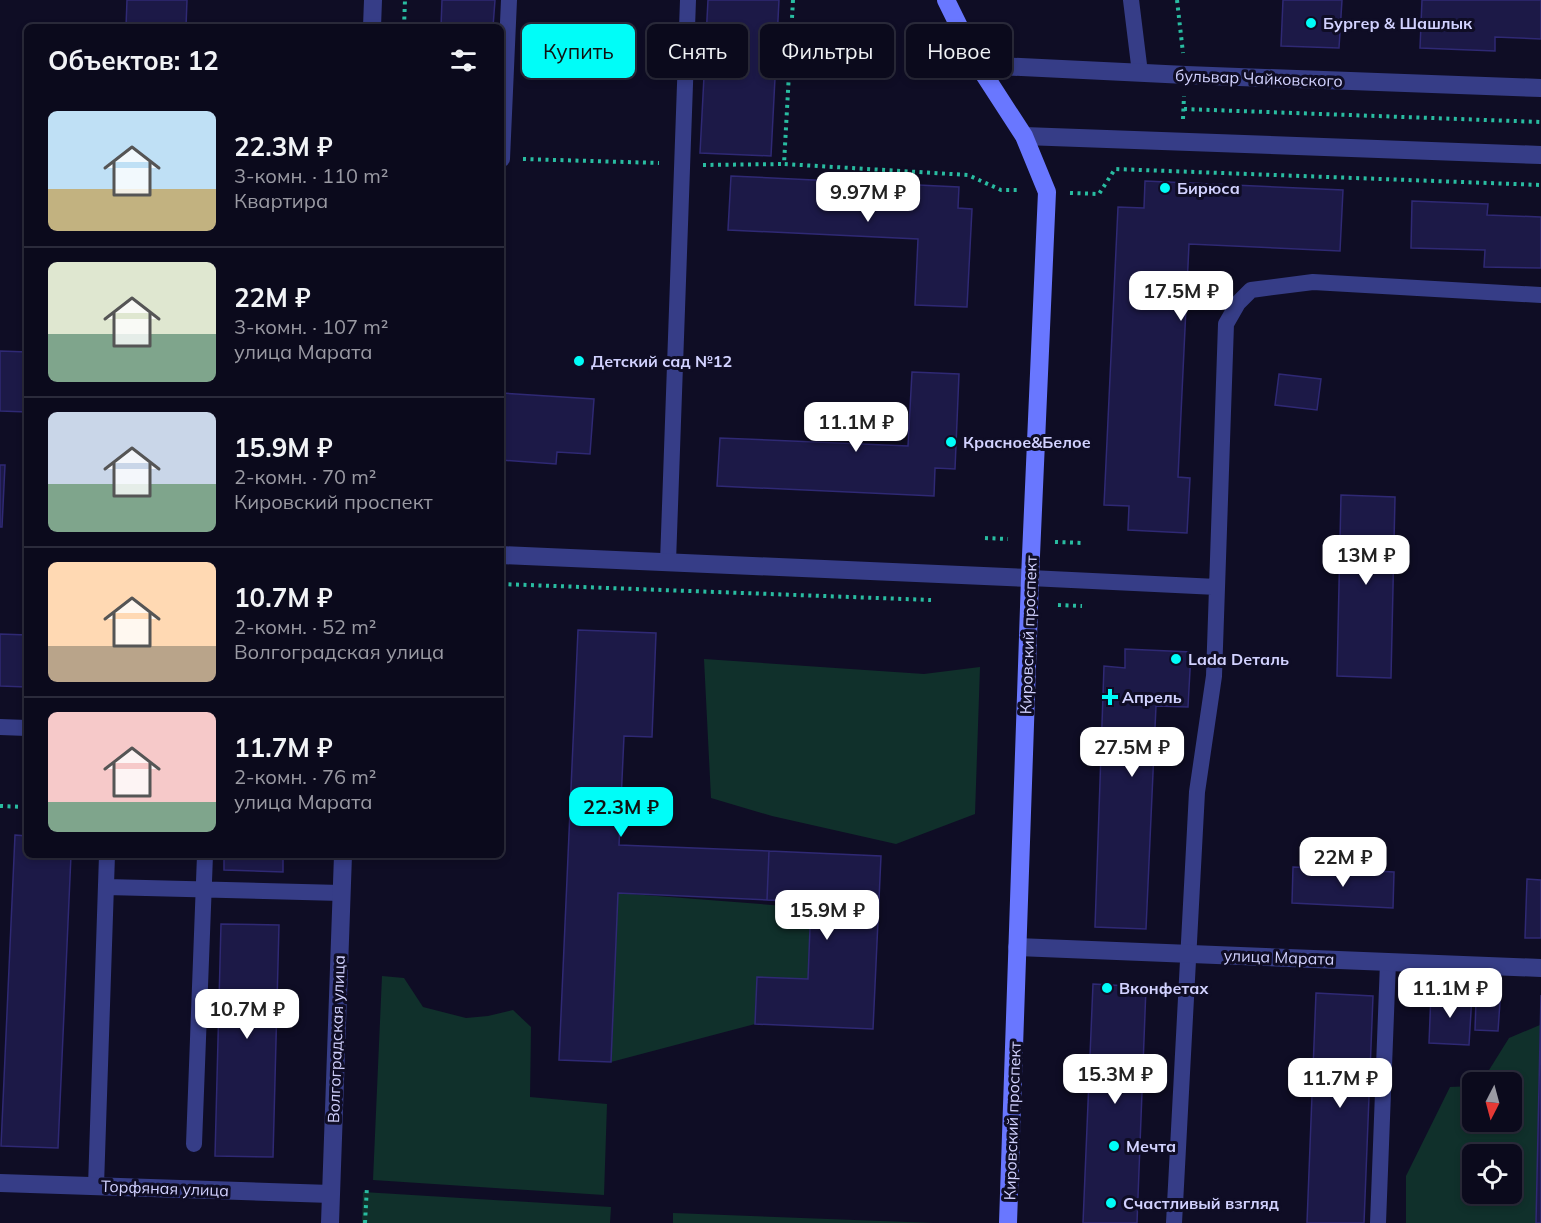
<!DOCTYPE html>
<html lang="ru">
<meta charset="utf-8">
<style>
body{margin:0;font-family:Mulish,sans-serif;background:#141325;color:#f1f3f6;height:100vh;display:flex;flex-direction:column;font-size:22px;white-space:nowrap}
*{box-sizing:border-box;margin:0}
p{font-size:20px;color:#9a9aa3}
.icon{flex:none;width:33px;height:33px;fill:none;stroke:currentColor;stroke-width:2;stroke-linecap:round;stroke-linejoin:round}
.map{position:relative;flex:1;overflow:hidden}
.sheet{position:absolute;left:24px;top:24px;width:480px;height:834px;display:flex;flex-direction:column;background:#0b0a1c;border-radius:9px;box-shadow:0 3px 9px #0003,0 0 0 2px #2b2b3b}
.sheet>*{flex:none}
.guide{position:absolute;left:522px;top:24px;width:570px;height:54px;display:flex;gap:12px}
.needle{width:39px;rotate:186deg}
.tools{position:absolute;left:1462px;top:1072px;display:grid;gap:12px}
.tools a{display:grid;place-items:center;width:60px;height:60px;border-radius:9px;background:#0b0a1c;box-shadow:0 3px 9px #0003,0 0 0 2px #2b2b3b;font-size:30px}
.price{position:absolute;translate:-50% -51px;padding:0 14px;border-radius:12px;background:#fff;color:#222;font-size:20px;line-height:39px;filter:drop-shadow(0 2px 3px #0008)}
.price::after{content:'';position:absolute;left:50%;top:36px;width:18px;height:14px;margin-left:-9px;background:inherit;clip-path:polygon(0 0,100% 0,50% 100%)}
.price.active{background:#00fdf8;color:#111}
ul{padding:0;list-style:none}
li{display:flex;align-items:center;gap:18px;height:150px;padding:0 24px}
li+li{border-top:2px solid #2b2b3b}
li span{display:grid;place-items:center;flex:none;width:168px;height:120px;border-radius:9px;color:#555}
li>.icon{margin-inline-start:auto}
span .icon{width:72px;height:72px;fill:#fffc;stroke-width:1}
li b{font-size:26px}
h2{display:flex;justify-content:space-between;align-items:center;height:72px;padding:0 24px;font-size:26px}
.chip{padding:0 21px;border-radius:9px;background:#0b0a1c;box-shadow:0 3px 9px #0003,0 0 0 2px #2b2b3b;font-size:21px;line-height:54px}
.chip.active{background:#00fdf8;color:#111}
.map>svg:first-child{display:block}
</style>
<div class="map">
<svg width="1541" height="1223" viewBox="0 0 1541 1223">
<rect width="100%" height="100%" fill="#0f0d25"/>
<path fill="#10302b" fill-rule="evenodd" d="M704 659 924 674 980 667 975 814 896 844 772 816 711 798Z
M618 893 811 908 808 979 757 977 755 1024 611 1062Z
M382 976 404 978 423 1007 466 1018 488 1016 513 1010 531 1027 530 1097 607 1104 604 1195 373 1180Z
M1540 1025 1536 1223H1406V1176L1450 1087 1473 1086V1122H1512V1083H1481L1509 1038ZM1473 1155H1512V1194H1473Z
M363 1192 611 1207 610 1223H362Z
M673 1213 934 1223H673Z"/>
<path fill="#1c1947" stroke="#2f2974" stroke-width="1.5" d="M127 0H187L186 27H126Z
M442 0H495L493 27H441Z
M708 0H779L771 156 700 153Z
M1283 0H1342L1339 48 1281 46Z
M1422 0H1541V39L1495 37V51L1420 48Z
M731 176 959 187 958 208 972 209 967 307 915 305 918 239 728 230Z
M1145 181 1343 190 1340 251 1189 244 1178 477 1190 478 1187 533 1128 530 1129 506 1104 505 1118 207 1144 208Z
M1412 201 1488 204 1487 215 1541 217V268L1484 267 1485 250 1411 248Z
M0 351 27 352V412L0 411Z
M912 372 959 374 955 469 935 468 934 496 717 486 720 438 908 446Z
M1279 374 1321 379 1317 410 1275 405Z
M501 393 594 399 590 454 557 452 556 464 501 460Z
M0 465H5L2 527H0Z
M1341 495 1395 497 1391 678 1337 676Z
M578 630 656 633 652 737 624 736 619 845 769 851 767 900 618 893 611 1062 559 1060Z
M0 634 27 635V687L0 686Z
M1125 649 1191 652 1188 707 1156 706 1146 929 1095 927 1104 666 1125 668Z
M15 835 27 836V855H71L58 1148 1 1146Z
M769 851 881 856 873 1029 755 1024 757 977 808 979 811 902 767 900Z
M224 855H283V872L224 870Z
M1293 867 1394 872 1393 908 1292 903Z
M1527 879 1541 880V938H1525Z
M221 924 279 925 273 1157 215 1156Z
M1093 984 1146 987 1137 1223H1083Z
M1316 993 1373 996 1364 1223H1307Z
M1431 993 1472 995 1469 1045 1429 1043Z
M1541 995V1223H1536Z
M1476 1001 1500 1002 1498 1031 1475 1030Z"/>
<g fill="none" stroke-linecap="round" stroke-linejoin="round">
<path stroke="#29bca1" stroke-width="4" stroke-dasharray="3 4.5" stroke-linecap="butt" d="M793 0 784 164 968 175 1001 190H1021
M1177 0 1183 53
M404 27 405 0
M1184 109 1541 122
M1183 119 1184 96
M523 159 659 163
M703 165 784 164
M1070 193 1099 194 1115 169 1541 185
M985 538 1008 539
M1055 542 1084 543
M501 584 931 600
M1058 605 1082 606
M0 806 27 807
M365 1223 367 1186"/>
<path stroke="#363d87" stroke-width="16" d="M1131 0 1140 73
M502 159 509 0
M668 562 688 0
M1030 578 1217 587
M0 727 27 728
M106 887 341 893
M194 1144 205 855
M96 1186 107 855
M1174 1223 1197 792 1214 676 1226 324 1238 303 1251 290 1313 282 1541 295
M1378 1223 1388 962"/>
<path stroke="#363d87" stroke-width="18" d="M372 27 373 0
M978 65 1186 75 1541 88
M1024 136 1541 155
M501 555 1030 578
M1017 947 1541 968
M0 1183 331 1194
M330 1223 343 855"/>
<path stroke="#6977ff" stroke-width="18" d="M946 0 978 65 1024 136 1047 192 1030 578 1008 1223"/>
</g>
<g fill="#00fdf8" stroke="#0f0d25" stroke-width="2">
<circle cx="1311" cy="23" r="6"/>
<circle cx="1165" cy="188" r="6"/>
<circle cx="579" cy="361" r="6"/>
<circle cx="951" cy="442" r="6"/>
<circle cx="1176" cy="659" r="6"/>
<path d="M1107 688h6v6h6v6h-6v6h-6v-6h-6v-6h6z"/>
<circle cx="1107" cy="988" r="6"/>
<circle cx="1114" cy="1146" r="6"/>
<circle cx="1111" cy="1203" r="6"/>
</g>
<g text-anchor="middle" stroke-width="6" stroke-linejoin="round" paint-order="stroke">
<g font-size="16" font-weight="bold" fill="#d2d2ff" stroke="#0f0d25" text-anchor="start">
<text x="1323" y="29">Бургер &amp; Шашлык</text>
<text x="1177" y="194">Бирюса</text>
<text x="591" y="367">Детский cад №12</text>
<text x="963" y="448">Красное&amp;Белое</text>
<text x="1188" y="665">Lada Dеталь</text>
<text x="1122" y="703">Апрель</text>
<text x="1119" y="994">Вконфетах</text>
<text x="1126" y="1152">Мечта</text>
<text x="1123" y="1209">Счастливый взгляд</text>
</g>
<g font-size="16" fill="#d2d2ff" stroke="#0f0d25">
<text transform="translate(1259 78) rotate(2)" y="6">бульвар Чайковского</text>
<text transform="translate(1028 635) rotate(-88)" y="6">Кировский проспект</text>
<text transform="translate(1279 957) rotate(2)" y="6">улица Марата</text>
<text transform="translate(336 1039) rotate(-88)" y="6">Волгоградская улица</text>
<text transform="translate(1012 1121) rotate(-88)" y="6">Кировский проспект</text>
<text transform="translate(165 1188) rotate(2)" y="6">Торфяная улица</text>
</g>
</g>
</svg>
<div class="tools">
<a><svg class="needle" viewBox="-14 -14 28 28"><path d="M0-13l5 13h-10z" fill="#e53935"/><path d="M0 13l5-13h-10z" fill="#9a9aa3"/></svg></a>
<a><svg class="icon" aria-label="locate" viewBox="0 0 24 24"><circle cx="12" cy="12" r="6"/><path d="M12 2v4M12 18v4M2 12h4M18 12h4"/></svg></a>
</div>
<b class="price" style="left:868px;top:223px">9.97M ₽</b>
<b class="price" style="left:1181px;top:322px">17.5M ₽</b>
<b class="price" style="left:856px;top:453px">11.1M ₽</b>
<b class="price" style="left:1366px;top:586px">13M ₽</b>
<b class="price" style="left:1132px;top:778px">27.5M ₽</b>
<b class="price active" style="left:621px;top:838px">22.3M ₽</b>
<b class="price" style="left:1343px;top:888px">22M ₽</b>
<b class="price" style="left:827px;top:941px">15.9M ₽</b>
<b class="price" style="left:1450px;top:1019px">11.1M ₽</b>
<b class="price" style="left:247px;top:1040px">10.7M ₽</b>
<b class="price" style="left:1115px;top:1105px">15.3M ₽</b>
<b class="price" style="left:1340px;top:1109px">11.7M ₽</b>
<div class="guide">
<a class="chip active">Купить</a>
<a class="chip">Снять</a>
<a class="chip">Фильтры</a>
<a class="chip">Новое</a>
</div>
<section class="sheet">
<h2>Объектов: 12<svg class="icon" aria-label="filters" viewBox="0 0 24 24"><path d="M4 7h16M4 17h16"/><circle cx="9" cy="7" r="2"/><circle cx="15" cy="17" r="2"/></svg></h2>
<ul>
<li><span style="background:linear-gradient(#bfe0f5 65%,#c2b280 0)"><svg class="icon" aria-label="home" viewBox="0 0 24 24"><path d="M3 11l9-7 9 7M6 9v11h12V9"/></svg></span><div><b>22.3M ₽</b><p>3-комн. · 110 m²</p><p>Квартира</p></div></li>
<li><span style="background:linear-gradient(#dfe7d0 60%,#7fa58c 0)"><svg class="icon" aria-label="home" viewBox="0 0 24 24"><path d="M3 11l9-7 9 7M6 9v11h12V9"/></svg></span><div><b>22M ₽</b><p>3-комн. · 107 m²</p><p>улица Марата</p></div></li>
<li><span style="background:linear-gradient(#c9d6e8 60%,#7fa58c 0)"><svg class="icon" aria-label="home" viewBox="0 0 24 24"><path d="M3 11l9-7 9 7M6 9v11h12V9"/></svg></span><div><b>15.9M ₽</b><p>2-комн. · 70 m²</p><p>Кировский проспект</p></div></li>
<li><span style="background:linear-gradient(#ffd9b3 70%,#b9a48a 0)"><svg class="icon" aria-label="home" viewBox="0 0 24 24"><path d="M3 11l9-7 9 7M6 9v11h12V9"/></svg></span><div><b>10.7M ₽</b><p>2-комн. · 52 m²</p><p>Волгоградская улица</p></div></li>
<li><span style="background:linear-gradient(#f6c9c9 75%,#7fa58c 0)"><svg class="icon" aria-label="home" viewBox="0 0 24 24"><path d="M3 11l9-7 9 7M6 9v11h12V9"/></svg></span><div><b>11.7M ₽</b><p>2-комн. · 76 m²</p><p>улица Марата</p></div></li>
</ul>
</section>
</div>
